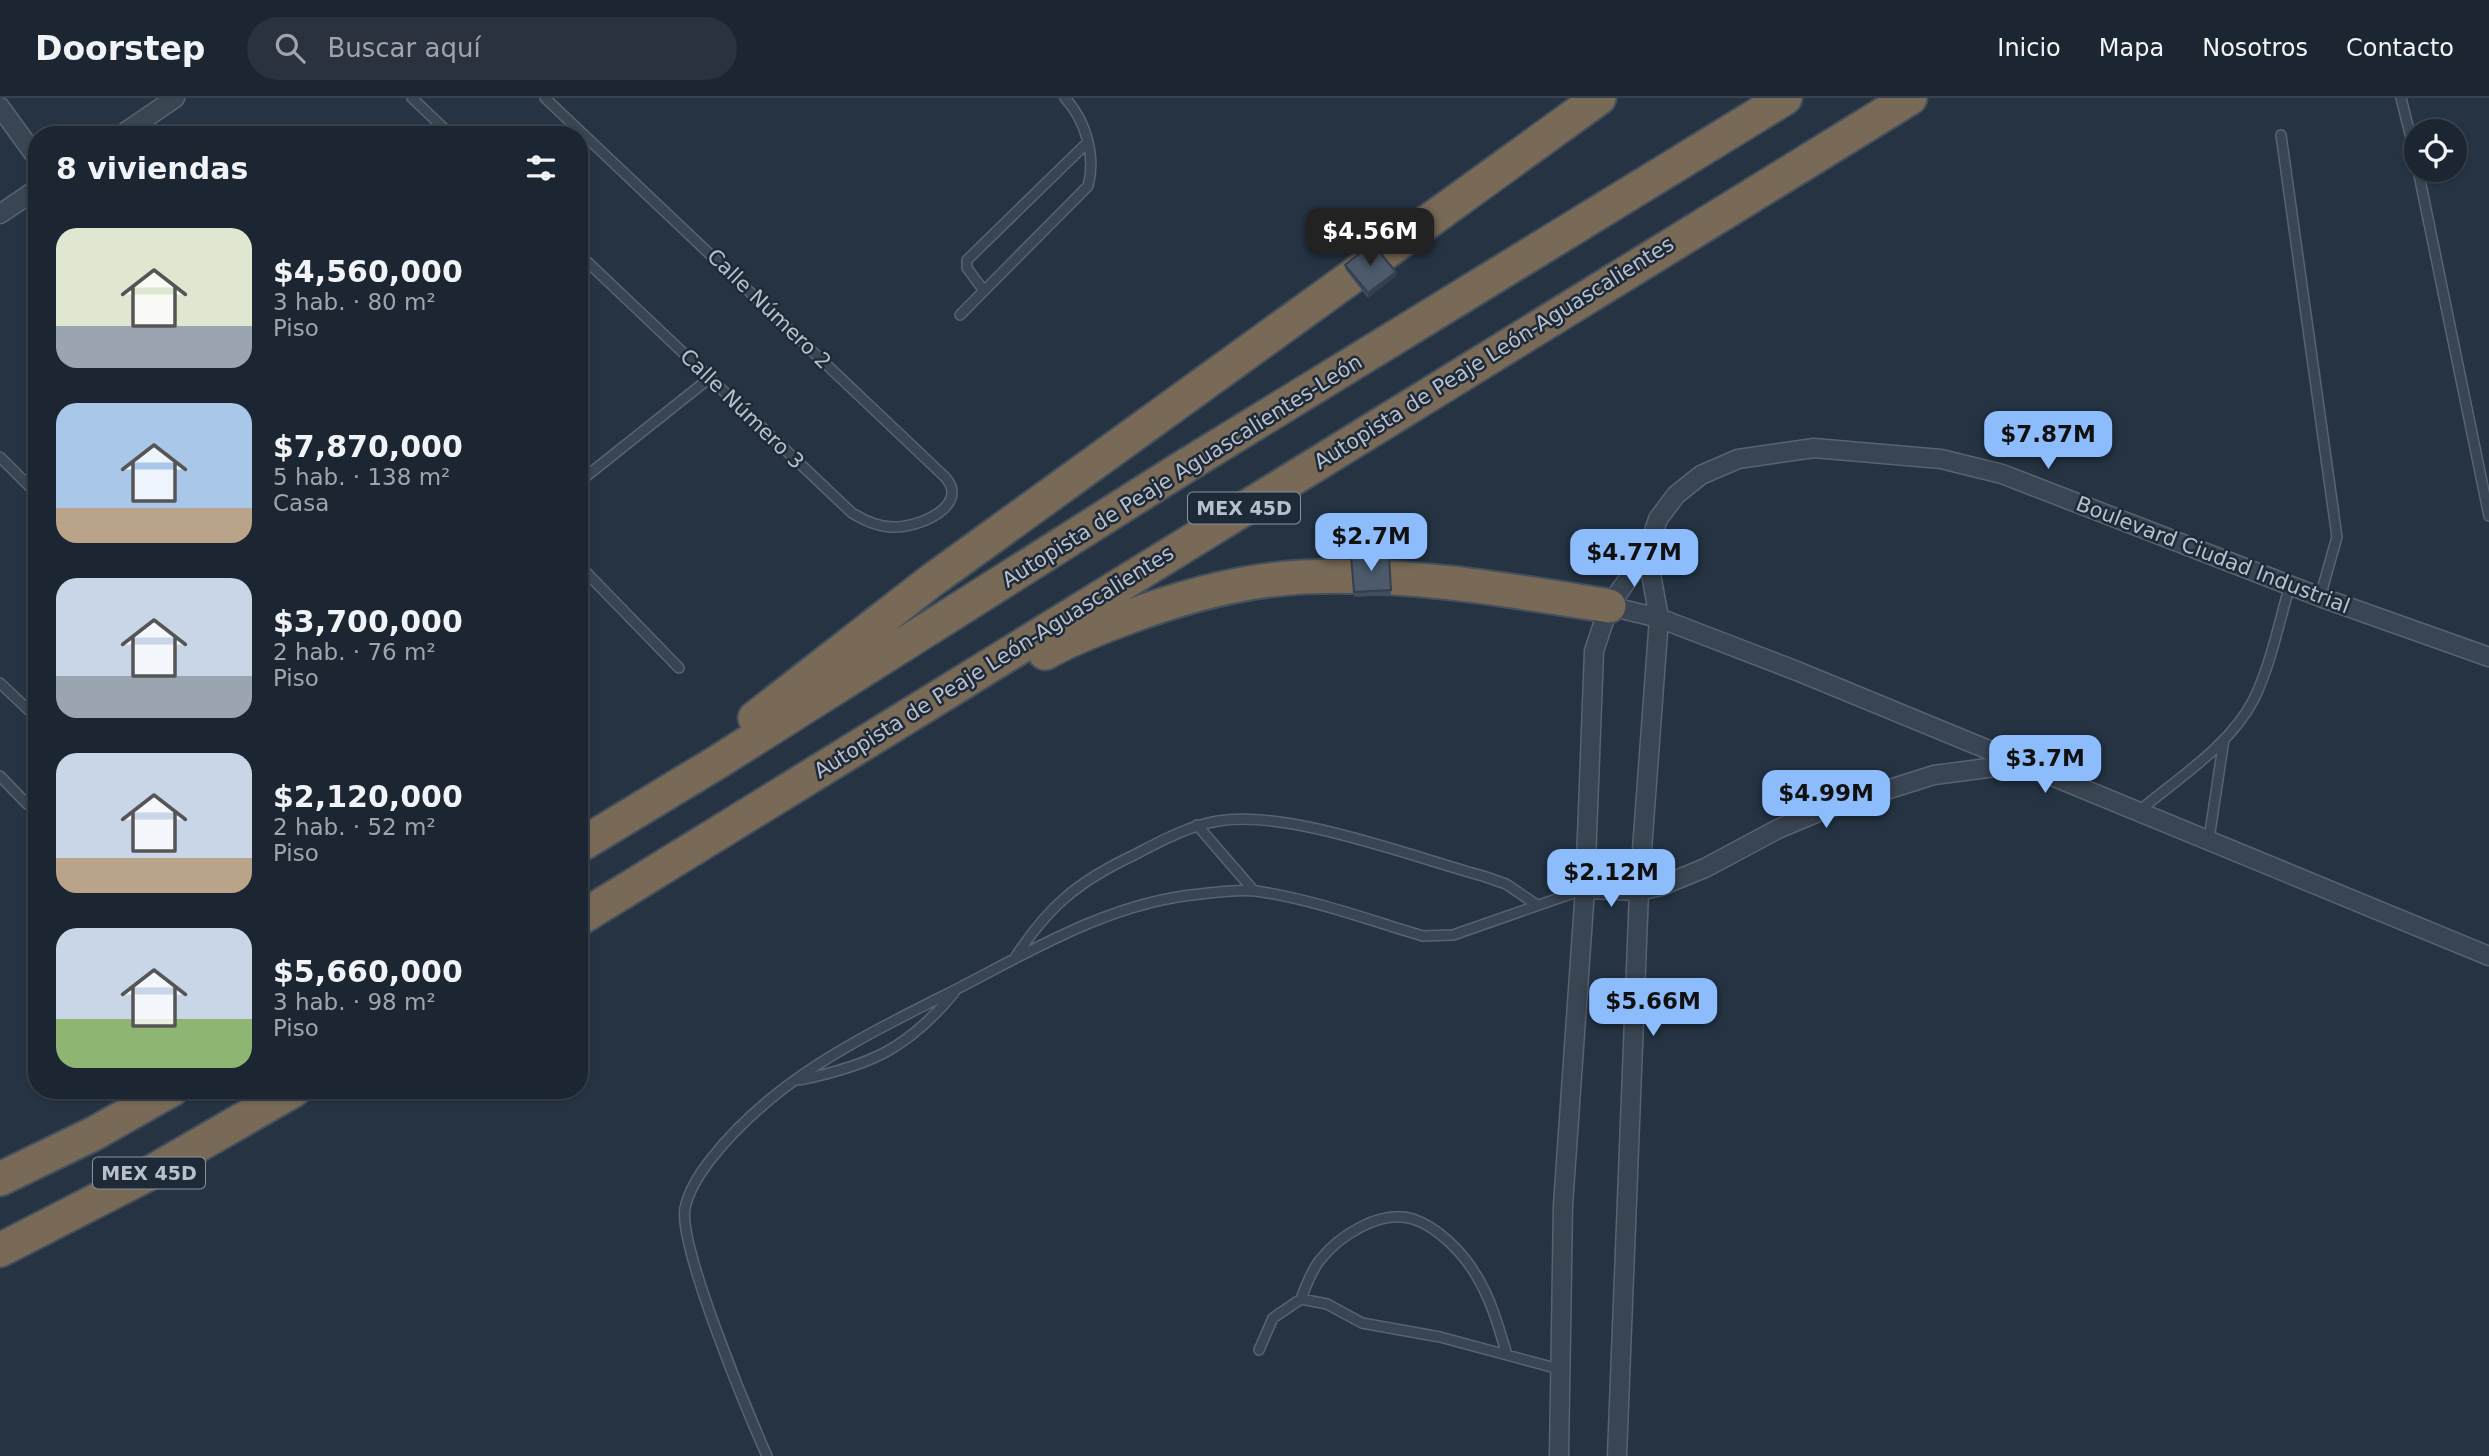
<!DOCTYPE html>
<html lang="es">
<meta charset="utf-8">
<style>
body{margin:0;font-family:"DejaVu Sans",sans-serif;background:#29323e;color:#f1f3f6;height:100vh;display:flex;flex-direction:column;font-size:26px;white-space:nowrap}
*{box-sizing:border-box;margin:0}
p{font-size:23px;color:#a0a5ac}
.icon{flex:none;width:38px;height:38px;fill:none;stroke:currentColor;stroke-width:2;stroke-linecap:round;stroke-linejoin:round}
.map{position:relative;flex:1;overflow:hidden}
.details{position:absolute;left:28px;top:28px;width:560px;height:973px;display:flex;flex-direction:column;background:#1c2632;border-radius:28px;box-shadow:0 2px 5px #0004,0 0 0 2px #3a434d}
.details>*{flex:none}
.fabs{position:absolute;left:2404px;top:21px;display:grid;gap:14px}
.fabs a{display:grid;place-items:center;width:63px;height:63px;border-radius:50%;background:#1c2632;box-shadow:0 2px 5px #0004,0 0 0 2px #3a434d;font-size:35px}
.price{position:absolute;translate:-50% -60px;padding:0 16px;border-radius:14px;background:#8dbcfc;color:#111;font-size:23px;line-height:46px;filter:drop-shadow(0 2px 4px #0008)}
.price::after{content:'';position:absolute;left:50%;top:42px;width:21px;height:16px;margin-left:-10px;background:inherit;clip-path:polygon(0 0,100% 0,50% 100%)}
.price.selected{background:#222;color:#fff}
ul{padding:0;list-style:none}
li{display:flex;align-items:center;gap:21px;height:175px;padding:0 28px}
li span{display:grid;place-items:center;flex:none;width:196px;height:140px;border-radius:21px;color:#555}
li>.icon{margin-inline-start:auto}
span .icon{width:84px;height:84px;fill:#fffc;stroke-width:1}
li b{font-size:30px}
h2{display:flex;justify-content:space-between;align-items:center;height:84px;padding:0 28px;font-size:30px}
header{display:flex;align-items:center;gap:42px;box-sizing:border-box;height:98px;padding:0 35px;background:#1c2632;border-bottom:2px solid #3a434d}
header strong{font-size:33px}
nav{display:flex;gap:38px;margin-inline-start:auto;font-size:24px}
.search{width:490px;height:63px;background:#29323e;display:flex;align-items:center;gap:18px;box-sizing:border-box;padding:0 24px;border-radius:38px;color:#a0a5ac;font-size:26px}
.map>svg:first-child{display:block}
</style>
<header>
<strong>Doorstep</strong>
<div class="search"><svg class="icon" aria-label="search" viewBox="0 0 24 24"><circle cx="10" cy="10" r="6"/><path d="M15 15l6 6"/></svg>Buscar aquí</div>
<nav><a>Inicio</a><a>Mapa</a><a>Nosotros</a><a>Contacto</a></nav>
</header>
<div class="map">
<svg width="2489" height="1358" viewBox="0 0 2489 1358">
<rect width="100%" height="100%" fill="#253343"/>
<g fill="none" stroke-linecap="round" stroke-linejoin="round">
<g stroke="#586370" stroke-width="12">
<path id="service" d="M412 0 451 37
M545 0 945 379C971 408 918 430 893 429 878 429 865 423 852 415L579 156
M2401 0 2417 64
M2281 37 2337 439 2320 499
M2418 72 2489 418
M984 193 967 170V162L1088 44
M960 217 1088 88C1096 58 1086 23 1065 0
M0 359 37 396
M579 384 711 279
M579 467 679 570
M0 585 37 620
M0 678 27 706
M2139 713C2178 680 2230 648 2254 601 2271 566 2279 524 2290 487
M1197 727 1254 793
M2209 741 2224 641
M1015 860C1048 808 1079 783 1134 757 1161 743 1188 728 1218 723 1287 711 1413 759 1483 778L1506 786 1537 807
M800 982C871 967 907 951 954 895
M1301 1201C1306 1188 1311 1173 1320 1162 1339 1138 1380 1111 1413 1121 1438 1129 1463 1155 1476 1177 1491 1201 1499 1230 1507 1257
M1259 1252 1273 1220 1301 1201 1327 1206 1362 1225 1440 1239 1559 1271
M767 1358C748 1315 678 1148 685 1110 689 1091 700 1075 711 1061 774 980 868 936 957 891 1034 851 1112 804 1200 796 1217 794 1239 791 1256 793 1312 801 1369 822 1423 838L1453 837 1585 791"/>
</g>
<g stroke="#586370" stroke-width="21">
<path id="minor" d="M0 9 37 60
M121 37 175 0
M0 116 37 91
M1609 508 1659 520 1797 573 2489 858
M1585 791 1639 793 1661 788 1705 770 1778 731 1823 712 1934 677 2018 666
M1559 1358 1563 1107 1585 791 1594 553 1609 508 1647 454 1658 421 1676 397 1701 377 1738 361 1814 350 1941 361 2002 376 2320 499 2489 559
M1617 1358 1639 793 1659 520 1647 454"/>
</g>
<g stroke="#45505d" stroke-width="37">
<path id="motorway" d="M1045 555C1070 541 1096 531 1123 521 1178 500 1244 482 1303 479 1405 474 1509 492 1609 508
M755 620 931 483 1599 0
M579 748 716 665 1179 372 1785 0
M579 821 1910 0
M0 1081 95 1035 171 992
M0 1152 150 1075 294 992"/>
</g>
<use href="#service" stroke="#3a4553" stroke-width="9"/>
<use href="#minor" stroke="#3a4553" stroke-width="18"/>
<use href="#motorway" stroke="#796a57" stroke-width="33"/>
</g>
<path fill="#414d5d" d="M1345 167 1396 178 1368 200 1345 171Z
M1389 457 1391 497 1354 499 1351 458Z"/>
<path fill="#353f4c" d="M1396 174V178L1368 200V195Z"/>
<path fill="#4c5a6c" stroke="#353f4c" stroke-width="2" d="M1372 145 1396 174 1368 195 1345 167Z
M1389 457 1391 492 1354 494 1351 458Z"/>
<g text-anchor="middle" stroke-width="5" stroke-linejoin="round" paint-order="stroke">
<g fill="#1f2a38" stroke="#8993a0" stroke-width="2">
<rect x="1188" y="394.5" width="112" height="31" rx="5"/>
<rect x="93" y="1059.5" width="112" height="31" rx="5"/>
</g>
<g font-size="19" font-weight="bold" fill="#b7c0cc">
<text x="1244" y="417">MEX 45D</text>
<text x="149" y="1082">MEX 45D</text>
</g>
<g font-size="21" fill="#b7c0cc" stroke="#1f2a38">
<text transform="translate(769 211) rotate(44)" y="7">Calle Número 2</text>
<text transform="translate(1494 255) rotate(-32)" y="7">Autopista de Peaje León-Aguascalientes</text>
<text transform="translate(742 311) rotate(44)" y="7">Calle Número 3</text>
<text transform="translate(1182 373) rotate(-32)" y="7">Autopista de Peaje Aguascalientes-León</text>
<text transform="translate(2213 457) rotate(21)" y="7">Boulevard Ciudad Industrial</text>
<text transform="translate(994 564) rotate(-32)" y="7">Autopista de Peaje León-Aguascalientes</text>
</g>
</g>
</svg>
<div class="fabs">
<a><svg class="icon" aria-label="locate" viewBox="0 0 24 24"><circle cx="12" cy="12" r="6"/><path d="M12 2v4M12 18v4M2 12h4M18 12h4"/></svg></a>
</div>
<b class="price selected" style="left:1370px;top:170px">$4.56M</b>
<b class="price" style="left:2048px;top:373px">$7.87M</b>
<b class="price" style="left:1371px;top:475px">$2.7M</b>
<b class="price" style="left:1634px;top:491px">$4.77M</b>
<b class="price" style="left:2045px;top:697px">$3.7M</b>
<b class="price" style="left:1826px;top:732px">$4.99M</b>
<b class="price" style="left:1611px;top:811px">$2.12M</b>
<b class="price" style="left:1653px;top:940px">$5.66M</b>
<section class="details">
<h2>8 viviendas<svg class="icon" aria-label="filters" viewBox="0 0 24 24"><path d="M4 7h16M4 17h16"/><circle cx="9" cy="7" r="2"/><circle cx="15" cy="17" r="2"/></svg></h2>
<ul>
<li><span style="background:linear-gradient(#dfe7d0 70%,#9aa5b1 0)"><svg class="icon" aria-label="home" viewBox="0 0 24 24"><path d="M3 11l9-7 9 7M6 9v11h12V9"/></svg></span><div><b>$4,560,000</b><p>3 hab. · 80 m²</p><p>Piso</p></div></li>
<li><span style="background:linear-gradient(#a9c7e8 75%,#b9a48a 0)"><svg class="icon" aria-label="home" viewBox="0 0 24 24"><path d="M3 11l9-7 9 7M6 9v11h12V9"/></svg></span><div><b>$7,870,000</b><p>5 hab. · 138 m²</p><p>Casa</p></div></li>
<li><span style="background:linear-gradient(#c9d6e8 70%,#9aa5b1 0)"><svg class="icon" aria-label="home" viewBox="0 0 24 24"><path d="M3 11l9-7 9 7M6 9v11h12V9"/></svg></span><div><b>$3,700,000</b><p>2 hab. · 76 m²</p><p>Piso</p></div></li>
<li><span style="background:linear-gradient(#c9d6e8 75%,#b9a48a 0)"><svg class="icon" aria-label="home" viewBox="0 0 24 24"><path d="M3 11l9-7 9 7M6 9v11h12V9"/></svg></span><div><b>$2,120,000</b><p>2 hab. · 52 m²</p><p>Piso</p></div></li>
<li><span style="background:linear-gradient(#c9d6e8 65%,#8fb573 0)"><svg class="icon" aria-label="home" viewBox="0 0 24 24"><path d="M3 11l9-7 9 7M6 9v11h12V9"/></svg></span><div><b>$5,660,000</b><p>3 hab. · 98 m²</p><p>Piso</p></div></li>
</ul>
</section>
</div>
